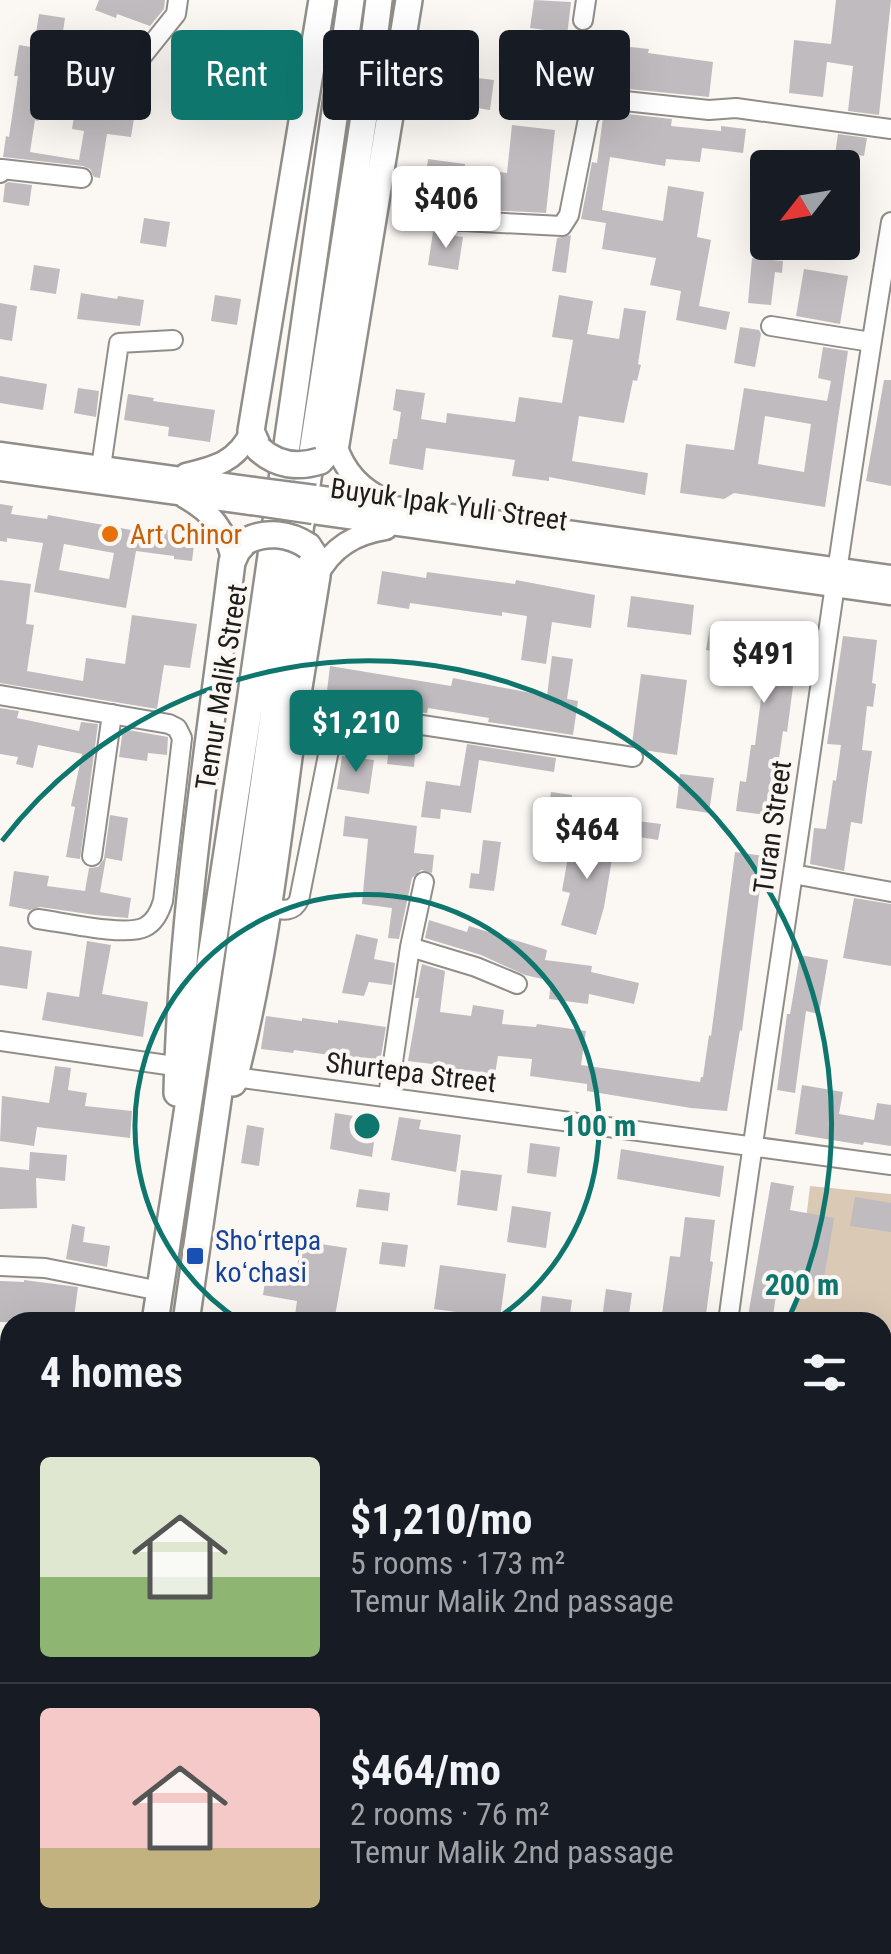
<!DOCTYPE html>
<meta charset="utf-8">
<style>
body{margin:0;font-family:"Roboto Condensed",sans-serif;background:#20242c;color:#f1f3f6;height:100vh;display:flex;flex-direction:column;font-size:38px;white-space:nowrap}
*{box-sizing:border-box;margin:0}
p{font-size:32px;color:#9ea1a6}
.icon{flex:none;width:55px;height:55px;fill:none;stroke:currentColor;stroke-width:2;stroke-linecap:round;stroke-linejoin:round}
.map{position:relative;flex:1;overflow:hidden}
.details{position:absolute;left:0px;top:1312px;width:892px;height:642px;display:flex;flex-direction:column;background:#171b24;border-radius:30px 30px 0 0;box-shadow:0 10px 40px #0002}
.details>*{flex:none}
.banner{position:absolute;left:30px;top:30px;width:832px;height:90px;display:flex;gap:20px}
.needle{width:65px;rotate:239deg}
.fabs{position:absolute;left:750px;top:150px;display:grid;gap:20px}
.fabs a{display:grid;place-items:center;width:110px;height:110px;border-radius:10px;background:#171b24;box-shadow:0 10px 40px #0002;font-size:50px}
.price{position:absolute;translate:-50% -85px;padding:0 22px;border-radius:10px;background:#fff;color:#222;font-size:32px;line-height:65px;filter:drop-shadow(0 2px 5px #0008)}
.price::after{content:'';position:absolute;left:50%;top:60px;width:30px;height:22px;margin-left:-15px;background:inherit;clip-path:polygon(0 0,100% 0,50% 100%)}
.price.active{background:#0f766e;color:#fff}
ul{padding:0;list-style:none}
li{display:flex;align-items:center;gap:30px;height:250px;padding:0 40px}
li+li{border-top:2px solid #363941}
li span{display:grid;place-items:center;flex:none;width:280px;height:200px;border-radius:10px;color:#555}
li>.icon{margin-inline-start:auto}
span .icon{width:120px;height:120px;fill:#fffc;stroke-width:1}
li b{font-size:42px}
h2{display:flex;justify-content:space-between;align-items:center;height:120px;padding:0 40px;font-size:42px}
.chip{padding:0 35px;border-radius:10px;background:#171b24;box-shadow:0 10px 40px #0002;font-size:35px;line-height:90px}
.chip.active{background:#0f766e;color:#fff}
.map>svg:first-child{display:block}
</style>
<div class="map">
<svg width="891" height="1954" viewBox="0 0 891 1954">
<rect width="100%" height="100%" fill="#fbf8f4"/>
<path fill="#d9c9b5" d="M810 1186 891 1194V1860L882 1858V1322H794Z"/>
<path fill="#c0bbbe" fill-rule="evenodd" d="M99 0H165L164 9 150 26 117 14 116 18 95 10Z
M534 0 571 2 567 36H569L568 58 544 57 545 30 530 28Z
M836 0H891L879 115 848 111 853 66 827 62 823 97 789 93 794 40 831 44Z
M39 14 65 18 61 44 35 40Z
M19 45 37 48 30 93 42 95 38 121 35 120 30 152 79 160 84 131 72 129 76 103 135 112 131 137 107 134 100 178 94 177 90 169 83 166 3 157 6 136 9 137 18 76H14Z
M612 45 649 49 648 53 713 62 709 97 608 87Z
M461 76 494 80 490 110 458 105Z
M609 112 672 119 671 126 721 131V126L746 129 743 153 702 148 700 162 666 159 665 166 610 157 602 210 663 221 668 186 704 192 697 237 711 240 699 306 730 312 726 330 676 320 681 291 650 285 656 258 602 249 606 223 581 219 592 162 597 163 603 117Z
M512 125 555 130 546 213 488 210 491 171 507 173Z
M838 134 867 138 864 156 858 155 849 207 842 206V168H833Z
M428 159 465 164 459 208 422 207Z
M8 182 32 185 29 206 3 202 5 184Z
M144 218 170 222 166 247 140 243Z
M433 232 455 233V236L463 237 458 270 428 265Z
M571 235 566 273 552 271 557 238Z
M752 258 783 261 782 273 775 272 771 305 748 303Z
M34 265 60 269 56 294 30 290Z
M804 269 848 276 840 324 796 316Z
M81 293 117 299 118 296 144 300 140 326 77 319Z
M215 295 241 299 237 325 211 321Z
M559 295 593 301 587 334 619 339 624 308 646 311 638 364 641 365 637 381 633 380 624 423 579 416 572 461 648 473 645 495 549 477V481L512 476 515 460 426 448 423 470 389 464 393 439H397L401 412 393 410 396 389 425 393 421 419 446 423 447 413 515 422 519 397 562 403 573 340 552 337Z
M0 303 17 306 12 341 0 339Z
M740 327 759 330 761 334 755 367 734 363Z
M823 347 848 351 825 507 734 493 724 499 680 493 686 444 734 450 744 388 827 401 831 381 818 378ZM765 416 811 424 804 472 758 464Z
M0 376 47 384 43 410 0 403Z
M884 380H891V486L866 481Z
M78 388 99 391 96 417 74 413Z
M128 394 154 398 153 401 215 410 210 442 168 436 169 427 124 420Z
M0 504 13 506 11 514 47 519 48 515 148 533 149 527 168 530V534L195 537 192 561 174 559V556L136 551 126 608 34 592 43 543 7 538V542L0 541ZM64 544 114 553 109 579 59 570Z
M382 571 426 578 427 572 515 584 516 580 595 595 591 628 552 622 546 664 521 660 527 616 502 612V616L410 603 409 609 377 604Z
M0 580 31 584 26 624 34 625 27 671 83 681 86 658 125 664 132 615 197 624 190 668 164 665 157 709 0 683Z
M631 596 694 605 691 635 627 627Z
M710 627 806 642 803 665 796 664 787 732 783 731 776 779 771 778 766 815 736 811 740 781 746 782 751 745H755L766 660 706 650Z
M843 636 877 640 872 683 876 684 873 707 867 706 862 750 872 751 868 779 862 824 851 822 844 871 810 864 814 828 826 829 833 780 836 781 841 745 827 744Z
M552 656 573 659 567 699 578 701 573 735 488 722 489 718 428 708 427 713 326 699 330 666 451 686 453 678 547 696Z
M641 674 687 680 677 755 643 750 632 744Z
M0 708 19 711 17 718 79 731 81 722 98 724 80 859 66 857 75 807 71 806 82 754 38 745 33 768 16 764 18 757 0 754Z
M123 729 168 737 167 755 148 753 147 761 119 757Z
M390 740 416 743 414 767 387 764Z
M467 744 556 758 554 772 479 760 471 813 441 809 440 819 421 817 426 781 460 786Z
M342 756 374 760 369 794 337 789Z
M680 774 714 778 709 813 676 808Z
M551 792 572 795 567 827 546 824Z
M110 815 128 818 122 861 106 858 100 892 131 898 128 918 95 915 40 907 30 910 9 906 14 871 49 876 47 886 85 891 89 868 98 867 104 859Z
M345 816 417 826 414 853 434 855 432 873 421 870 412 878 399 939 388 938 392 908 362 904 368 839 343 836Z
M622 819 661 824 658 840 620 834Z
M572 834 615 841 604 907 596 935 561 925 570 893 562 891Z
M483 840 501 842 494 891 469 888 471 873 479 874Z
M735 852 764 856 742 1031 740 1030 727 1111 691 1108 587 1091V1084L530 1076 532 1059 498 1056 495 1074 459 1069V1073L431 1070 432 1064 408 1061 419 998H415L422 964 445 971 440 1012 471 1016 473 1005 504 1010 502 1024 536 1027 537 1024 586 1031 581 1065 700 1082 701 1077H703L709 1035 711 1036Z
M854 898 891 904V966L843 958Z
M429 920 467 932 469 926 547 950 545 960 592 966 591 972 639 983 634 1004 589 994 588 1004 549 999 551 981 525 975 481 955 425 938Z
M356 934 378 939 374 959 395 963 392 985 369 982 364 996 342 993Z
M87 941 111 945 102 994 148 1002 143 1037 42 1020 47 992 79 997Z
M0 946 32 951 27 989 0 985Z
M800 955 828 960 819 1014 806 1011 795 1093 777 1090 787 1014H790Z
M266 1016 302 1021V1018L338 1023V1020L386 1027 380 1062 294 1050 293 1053 261 1049Z
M55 1066 71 1068 68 1090 87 1093 85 1106 132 1111 130 1138 37 1127 34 1146 0 1141 2 1096 49 1103Z
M802 1085 843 1092 839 1114 874 1120 877 1103 891 1105V1146L864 1142 863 1145 795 1134Z
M361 1110 378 1112 372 1157 330 1149 335 1113 360 1117Z
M399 1117 421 1120 419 1129 461 1135 456 1172 391 1160Z
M247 1125 264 1128 259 1166 241 1163Z
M530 1143 560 1147 556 1177 527 1173Z
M621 1149 724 1166 720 1197 617 1179Z
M30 1152 67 1155 65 1181 36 1178 37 1208 0 1209V1167L29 1170Z
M461 1170 502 1175 497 1211 457 1205Z
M771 1182 794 1186 790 1210 834 1218 823 1284 779 1276 772 1322H747Z
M359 1189 390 1193 388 1211 356 1207Z
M855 1197 891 1203V1232L850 1226Z
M512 1206 551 1212 546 1248 507 1242Z
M685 1217 715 1220 710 1261 713 1262 705 1322H661L670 1256 680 1257Z
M72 1224 85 1227 83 1242 110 1246 107 1267 66 1259Z
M301 1241 347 1248 334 1322H294L297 1301 263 1295 266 1275 295 1280Z
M382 1242 408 1245 405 1267 379 1264Z
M440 1265 506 1274 500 1318 434 1309Z
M24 1280 78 1287 74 1317 42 1312 40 1322H0V1281L24 1282Z
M606 1289 632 1293 628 1322 602 1319Z
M542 1296 572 1300 569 1322H539Z"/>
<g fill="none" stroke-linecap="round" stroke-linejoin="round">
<g stroke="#918e8a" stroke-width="22">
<path id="minor" d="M583 20 586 0
M124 79 176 14 178 0
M0 173 2 169 82 178
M423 219 562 226 569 215 588 119 595 106 606 99 709 110 736 108 891 129
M771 326 871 342
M101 467 119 343 173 340
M0 695 169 724 177 728 182 738 163 901C160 911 155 922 145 927 125 937 62 922 38 919
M92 856 112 714
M793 874 891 892
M270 908C282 910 293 913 299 900L334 725 339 715 343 713 633 757
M410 947 476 967 517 984
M0 1041 188 1068
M227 1076 891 1165
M388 1096 410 947 424 882
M0 1266 45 1268 160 1291
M728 1322C748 1172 771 1023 793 873 825 656 855 438 891 222
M0 1421 10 1424
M0 1563 10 1564
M0 1808 10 1811
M882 1919H891
M228 1945 245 1954
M384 1945 403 1954
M648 1945 668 1954
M328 1954 331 1945"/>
</g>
<g stroke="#918e8a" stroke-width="25">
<path id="major" d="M336 444C344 471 362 490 388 501
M0 453 253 488
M0 470 251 504
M186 474C215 467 238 461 251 431
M315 496 891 576
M184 497C211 512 228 531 232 562
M313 513 891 594
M317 576C332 547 355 534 386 529"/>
</g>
<g stroke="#918e8a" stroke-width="30">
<path id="highway" d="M259 449 251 431 322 0
M320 461 336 444 409 0
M233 1083C265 961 278 837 295 712 302 667 310 621 317 576L316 558 308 546
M177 1093C181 916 210 738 232 562L237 551 246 541
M155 1322 250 702 351 0
M186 1322 300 530 365 110 379 0
M66 1954 67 1945
M95 1954 96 1945"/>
</g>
<use href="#minor" stroke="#fff" stroke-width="18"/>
<use href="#major" stroke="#fff" stroke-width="20"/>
<use href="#highway" stroke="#fff" stroke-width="25"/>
<g stroke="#918e8a" stroke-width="25" stroke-linecap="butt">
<path id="major-bridge" d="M253 488 315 496
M251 504 313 513"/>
</g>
<g stroke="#918e8a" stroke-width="30" stroke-linecap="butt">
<path id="highway-bridge" d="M259 449C276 465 298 468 320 461
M246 541C266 531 289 533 308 546"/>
</g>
<use href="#major-bridge" stroke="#fff" stroke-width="20"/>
<use href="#highway-bridge" stroke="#fff" stroke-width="25"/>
</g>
<g fill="none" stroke="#0f766e" stroke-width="5">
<path d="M242 1322A232 232 0 1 1 492 1322"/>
<path d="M2 841A463 463 0 0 1 787 1322"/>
</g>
<circle fill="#e8710a" stroke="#fbf8f4" stroke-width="4" cx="110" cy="534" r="10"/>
<rect fill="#1a4fb4" stroke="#fbf8f4" stroke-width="4" x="185" y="1246" width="20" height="20" rx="5"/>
<g text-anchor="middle" stroke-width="8" stroke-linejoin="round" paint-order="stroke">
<g font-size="28" fill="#1f1d1c" stroke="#fbf8f4">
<text transform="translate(449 504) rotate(8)" y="10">Buyuk Ipak Yuli Street</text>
<text transform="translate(221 687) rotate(-81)" y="10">Temur Malik Street</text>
<text transform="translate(772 827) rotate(-82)" y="10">Turan Street</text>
<text transform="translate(411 1072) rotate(7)" y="10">Shurtepa Street</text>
</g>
<g font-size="28" fill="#c56008" stroke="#fbf8f4" text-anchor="start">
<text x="130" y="544">Art Chinor</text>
</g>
<g font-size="28" fill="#164399" stroke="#fbf8f4" text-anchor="start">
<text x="215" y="1250">Shoʻrtepa<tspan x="215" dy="32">koʻchasi</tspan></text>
</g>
</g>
<circle cx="367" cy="1126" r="15" fill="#0f766e" stroke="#fbf8f4" stroke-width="5"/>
<g font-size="30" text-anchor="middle" font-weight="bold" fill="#0f766e" stroke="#fbf8f4" stroke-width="8" stroke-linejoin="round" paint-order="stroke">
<text x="599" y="1136">100 m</text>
<text x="802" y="1295">200 m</text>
</g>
</svg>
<div class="fabs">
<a><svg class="needle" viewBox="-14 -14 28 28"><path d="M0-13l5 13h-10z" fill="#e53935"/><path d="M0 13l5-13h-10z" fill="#9ea1a6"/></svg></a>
</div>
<b class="price" style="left:446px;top:251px">$406</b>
<b class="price" style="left:764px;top:706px">$491</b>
<b class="price active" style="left:356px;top:775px">$1,210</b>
<b class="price" style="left:587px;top:882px">$464</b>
<div class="banner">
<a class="chip">Buy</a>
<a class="chip active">Rent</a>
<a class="chip">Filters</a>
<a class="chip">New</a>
</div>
<section class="details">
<h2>4 homes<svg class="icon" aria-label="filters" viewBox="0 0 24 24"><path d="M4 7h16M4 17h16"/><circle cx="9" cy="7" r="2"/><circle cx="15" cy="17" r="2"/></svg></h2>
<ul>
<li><span style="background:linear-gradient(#dfe7d0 60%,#8fb573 0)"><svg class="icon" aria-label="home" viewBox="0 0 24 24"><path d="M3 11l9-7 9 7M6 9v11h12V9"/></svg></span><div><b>$1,210/mo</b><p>5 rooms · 173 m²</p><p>Temur Malik 2nd passage</p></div></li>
<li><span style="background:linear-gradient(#f6c9c9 70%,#c2b280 0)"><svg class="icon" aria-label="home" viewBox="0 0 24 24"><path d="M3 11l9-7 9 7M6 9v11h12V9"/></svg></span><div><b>$464/mo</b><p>2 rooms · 76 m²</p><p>Temur Malik 2nd passage</p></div></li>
</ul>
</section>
</div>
